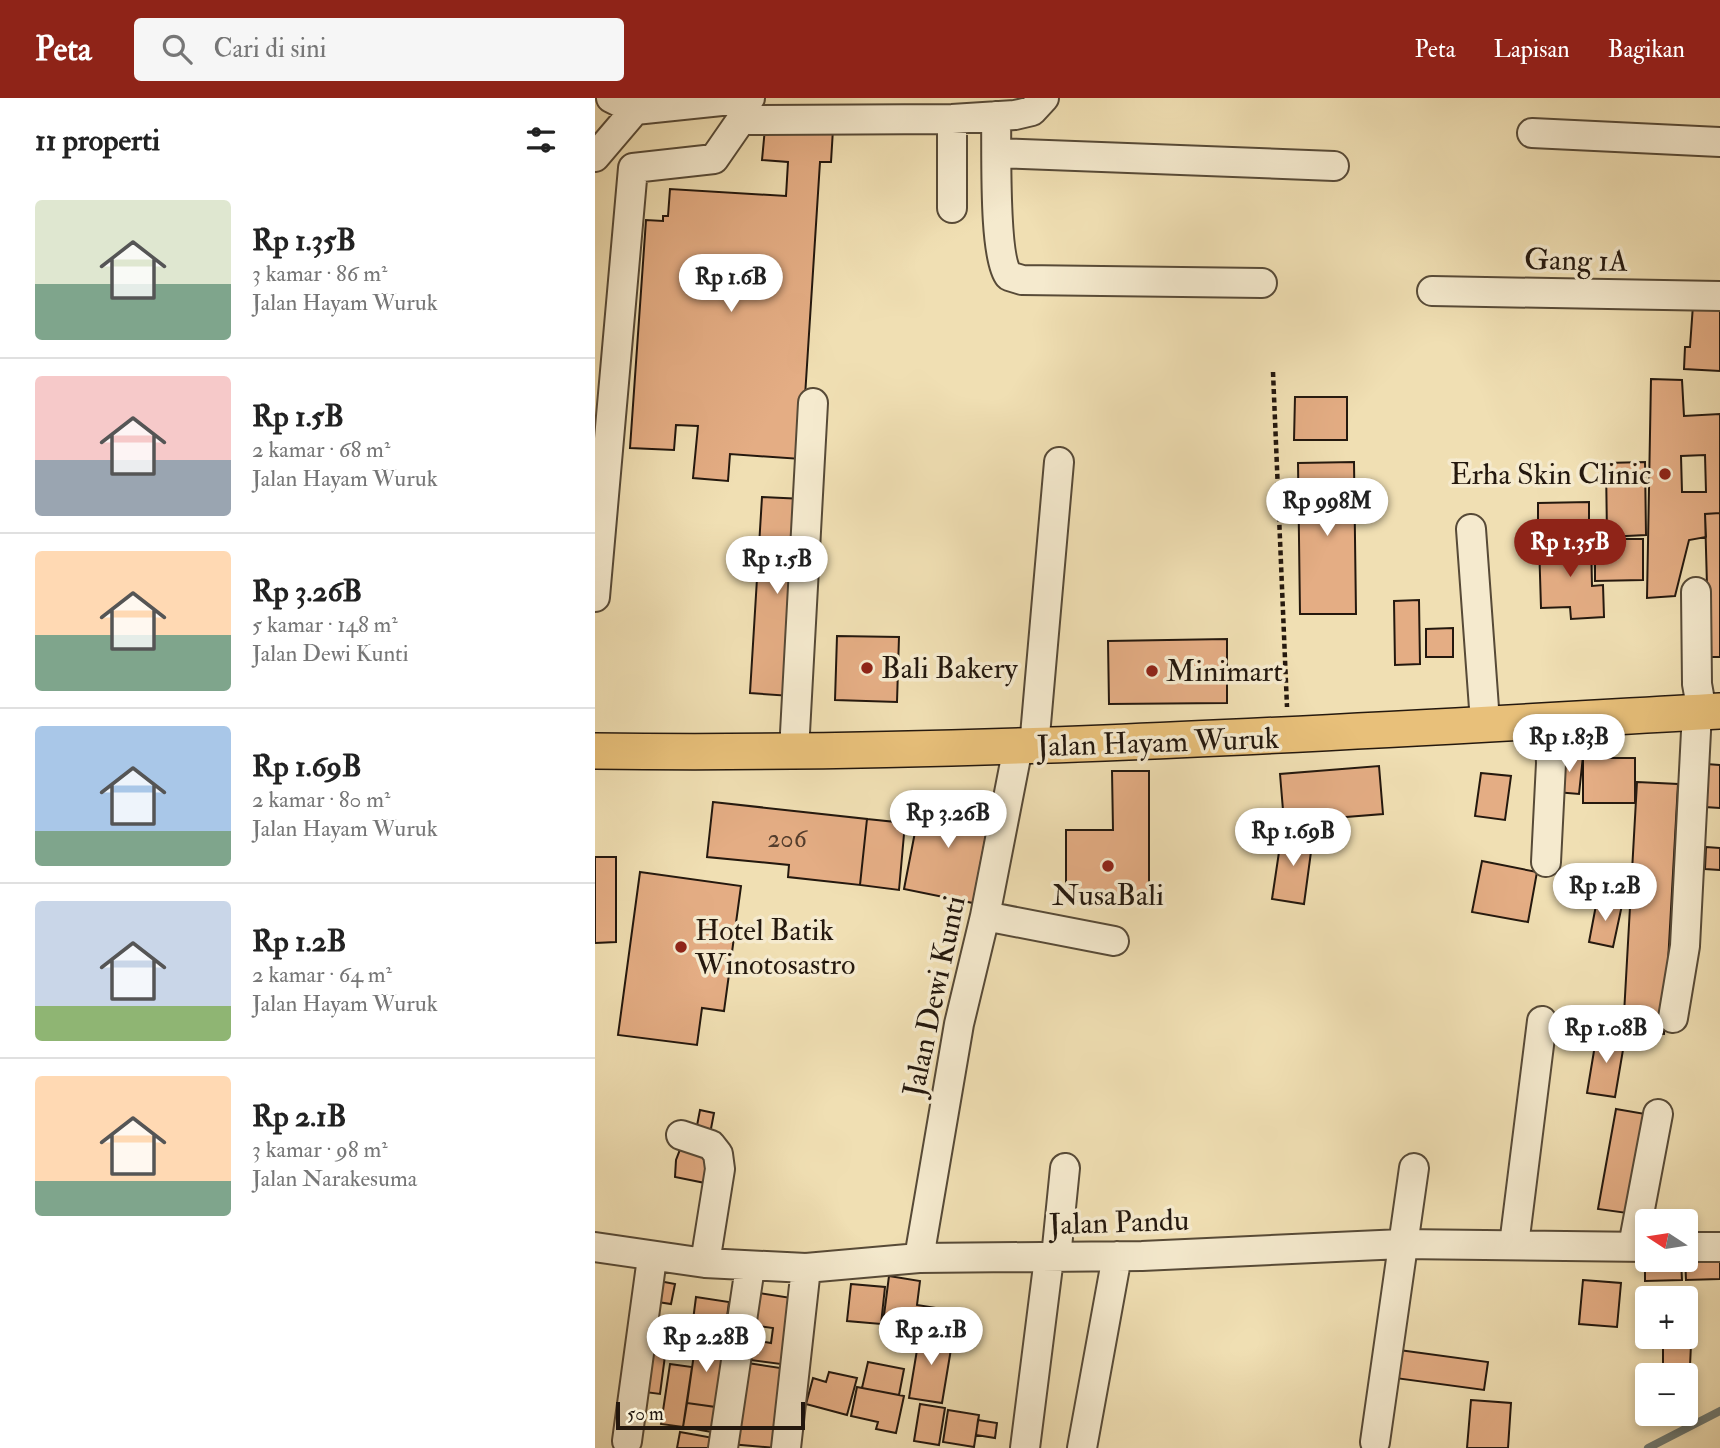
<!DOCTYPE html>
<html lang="id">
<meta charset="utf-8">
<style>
body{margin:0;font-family:"IM FELL Double Pica",serif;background:#f6f6f6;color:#222;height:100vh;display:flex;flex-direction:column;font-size:26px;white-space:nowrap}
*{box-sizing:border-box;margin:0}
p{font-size:23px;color:#767676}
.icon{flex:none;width:38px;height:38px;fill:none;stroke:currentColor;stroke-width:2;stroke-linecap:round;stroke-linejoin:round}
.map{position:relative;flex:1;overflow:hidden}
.side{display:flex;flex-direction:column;background:#fff;width:595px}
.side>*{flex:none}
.needle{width:46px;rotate:282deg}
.controls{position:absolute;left:1040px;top:1111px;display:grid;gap:14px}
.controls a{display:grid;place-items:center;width:63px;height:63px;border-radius:7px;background:#fff;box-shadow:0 4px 10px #0003;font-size:35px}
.scale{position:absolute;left:21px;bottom:18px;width:189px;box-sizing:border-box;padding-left:7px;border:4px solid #24180e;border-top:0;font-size:19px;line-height:24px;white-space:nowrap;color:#24180e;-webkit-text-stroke:5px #f5eace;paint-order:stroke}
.price{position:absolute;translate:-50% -60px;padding:0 16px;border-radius:24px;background:#fff;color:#222;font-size:23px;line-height:46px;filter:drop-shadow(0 2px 4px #0008)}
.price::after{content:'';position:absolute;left:50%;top:42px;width:21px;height:16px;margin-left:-10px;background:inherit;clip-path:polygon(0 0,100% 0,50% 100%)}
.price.active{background:#8f2418;color:#fff}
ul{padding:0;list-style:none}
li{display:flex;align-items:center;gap:21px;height:175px;padding:0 35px}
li+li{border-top:2px solid #e0e0e0}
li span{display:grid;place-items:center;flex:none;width:196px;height:140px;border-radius:7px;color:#555}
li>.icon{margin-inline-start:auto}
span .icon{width:84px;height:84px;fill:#fffc;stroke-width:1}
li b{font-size:30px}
h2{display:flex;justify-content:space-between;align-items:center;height:84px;padding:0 35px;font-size:30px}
header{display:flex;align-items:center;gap:42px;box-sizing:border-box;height:98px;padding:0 35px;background:#8f2418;color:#fff}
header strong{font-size:33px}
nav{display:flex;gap:38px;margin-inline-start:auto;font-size:24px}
.search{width:490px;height:63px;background:#f6f6f6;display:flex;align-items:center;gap:18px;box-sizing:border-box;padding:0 24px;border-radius:7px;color:#767676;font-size:26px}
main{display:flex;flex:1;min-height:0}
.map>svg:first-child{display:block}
</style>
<header>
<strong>Peta</strong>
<div class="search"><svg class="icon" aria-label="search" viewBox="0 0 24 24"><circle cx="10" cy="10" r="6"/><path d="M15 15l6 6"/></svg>Cari di sini</div>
<nav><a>Peta</a><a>Lapisan</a><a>Bagikan</a></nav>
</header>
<main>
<section class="side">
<h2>11 properti<svg class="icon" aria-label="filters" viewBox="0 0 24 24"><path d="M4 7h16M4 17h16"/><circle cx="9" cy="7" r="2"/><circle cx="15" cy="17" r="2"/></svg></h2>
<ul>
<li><span style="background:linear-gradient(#dfe7d0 60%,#7fa58c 0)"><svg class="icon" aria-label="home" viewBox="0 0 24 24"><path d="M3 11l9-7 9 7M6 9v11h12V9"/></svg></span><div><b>Rp 1.35B</b><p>3 kamar · 86 m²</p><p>Jalan Hayam Wuruk</p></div></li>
<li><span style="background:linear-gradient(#f6c9c9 60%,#9aa5b1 0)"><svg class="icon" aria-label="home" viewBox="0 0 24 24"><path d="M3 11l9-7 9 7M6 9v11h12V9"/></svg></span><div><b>Rp 1.5B</b><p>2 kamar · 68 m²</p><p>Jalan Hayam Wuruk</p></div></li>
<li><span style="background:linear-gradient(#ffd9b3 60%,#7fa58c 0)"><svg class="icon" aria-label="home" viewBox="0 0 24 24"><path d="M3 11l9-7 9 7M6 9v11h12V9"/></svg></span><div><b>Rp 3.26B</b><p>5 kamar · 148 m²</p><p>Jalan Dewi Kunti</p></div></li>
<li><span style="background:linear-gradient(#a9c7e8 75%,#7fa58c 0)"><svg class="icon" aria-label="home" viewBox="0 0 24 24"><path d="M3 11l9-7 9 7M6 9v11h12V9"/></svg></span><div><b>Rp 1.69B</b><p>2 kamar · 80 m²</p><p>Jalan Hayam Wuruk</p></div></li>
<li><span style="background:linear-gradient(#c9d6e8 75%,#8fb573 0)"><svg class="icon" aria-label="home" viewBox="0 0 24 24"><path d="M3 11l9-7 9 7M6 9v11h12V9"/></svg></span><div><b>Rp 1.2B</b><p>2 kamar · 64 m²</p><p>Jalan Hayam Wuruk</p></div></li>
<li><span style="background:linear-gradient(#ffd9b3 75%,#7fa58c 0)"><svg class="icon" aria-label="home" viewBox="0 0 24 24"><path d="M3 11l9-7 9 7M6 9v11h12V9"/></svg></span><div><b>Rp 2.1B</b><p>3 kamar · 98 m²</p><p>Jalan Narakesuma</p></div></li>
</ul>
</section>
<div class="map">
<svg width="1125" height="1350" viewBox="0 0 1125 1350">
<rect width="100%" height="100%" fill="#f0dfb3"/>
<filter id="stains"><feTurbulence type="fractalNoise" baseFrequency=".00286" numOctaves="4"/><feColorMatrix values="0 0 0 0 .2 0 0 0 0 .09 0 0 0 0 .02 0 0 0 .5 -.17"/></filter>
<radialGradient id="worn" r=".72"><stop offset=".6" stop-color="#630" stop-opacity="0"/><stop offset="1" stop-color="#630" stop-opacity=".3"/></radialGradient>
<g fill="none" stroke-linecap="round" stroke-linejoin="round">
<path stroke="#6d7973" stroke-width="8" d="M1053 1350 1125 1313"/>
</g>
<path fill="#e4ad84" stroke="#24180e" stroke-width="2" fill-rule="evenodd" d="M170 30 238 31 236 64H225L206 361 135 356 133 383 98 380 103 328 81 327 79 352 35 350 51 122 68 123V118H73L75 91 191 98 193 64 167 62Z
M1098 207 1125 208V273L1089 271 1090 249H1095Z
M1056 281 1087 282 1089 318 1125 316V415L1110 416 1111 439 1094 442 1080 498 1052 500ZM1110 357 1111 394H1087L1086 358Z
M700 299H752V342H699Z
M759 364 761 516H705L703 365Z
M1050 364 1051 437 1012 439 1011 365Z
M167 399 209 401 196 598 155 595Z
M994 404V434H943V405Z
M1125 415V559H1114L1110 416Z
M1000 441H1048V482L1000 483Z
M996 443 997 488 1008 487 1009 519 976 521 975 509 946 510 944 445Z
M824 502 825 566 800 567 799 503Z
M858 530V559H831V531Z
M242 538 304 539 302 604 240 602Z
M632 541V605L514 606 513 543Z
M964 655 988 658 984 696 961 694Z
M988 660H1040V705H988Z
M1111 666 1125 667V710L1110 709Z
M784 668 788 716 689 724 685 676Z
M517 673H554V803H471V732H518Z
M886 675 916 678 910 722 880 718Z
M1042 684 1083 686 1069 936 1028 934Z
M372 701 397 706 378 805 309 791 326 703 370 712Z
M118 704 272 721 265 787 193 779 194 767 112 759Z
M272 721 310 725 304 792 265 787Z
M687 734 718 739 709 806 677 801Z
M1111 749 1125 750V772L1110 771Z
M0 759H21V844L0 845Z
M887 763 942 774 933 824 877 814Z
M45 774 146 788 129 913 107 910 102 947 23 937Z
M1002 802 1027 807 1018 849 994 844Z
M1002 935 1030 940 1020 999 992 995Z
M1021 1011 1056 1017 1039 1116 1003 1111Z
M105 1012 119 1015 114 1041 100 1038Z
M86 1049 116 1055 110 1085 80 1079 81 1062Z
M1125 1156V1181L1091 1182 1090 1158Z
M1050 1161 1086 1162 1087 1182 1050 1183Z
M294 1178 325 1183 322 1207 354 1212 351 1233 288 1225Z
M59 1182 80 1186 76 1206 56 1203Z
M988 1182 1026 1185 1022 1229 984 1226Z
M256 1186 290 1189 286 1226 252 1223Z
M157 1194 203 1201 193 1267 155 1262 157 1242 176 1245 178 1230 163 1228 162 1237 151 1235Z
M101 1199 134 1204 129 1242 96 1238Z
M1090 1225H1097L1095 1268 1068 1267V1239H1090Z
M51 1232 73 1235 65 1296 42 1293Z
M325 1234 358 1239 347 1305 314 1300Z
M101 1242 130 1246 121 1309 92 1305Z
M804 1252 893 1264 889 1292 800 1280Z
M146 1264 192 1271 181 1350 135 1346Z
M273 1264 309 1271 304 1297 267 1290Z
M75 1266 97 1269 88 1329 66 1326Z
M234 1274 262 1280 252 1317 211 1306 218 1280 231 1284Z
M262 1289 309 1298 301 1335 281 1331 283 1324 256 1318Z
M876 1302 916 1305 913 1350H872Z
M92 1305 121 1309 117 1334 88 1329Z
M325 1306 350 1310 344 1347 319 1343Z
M353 1312 384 1317 379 1349 348 1344Z
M383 1322 402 1325 400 1340 381 1337Z
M85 1334 124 1341 122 1350H82Z"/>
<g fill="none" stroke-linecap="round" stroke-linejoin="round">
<g stroke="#574a37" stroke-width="32">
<path id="minor" d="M16 0 40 12
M401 18C402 48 398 159 414 178L427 182 667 185
M357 21V110
M937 35 1125 44
M402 55 739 68
M0 59 40 12 155 0
M837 193 1125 198
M876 431 890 624
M1101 494 1102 586 1107 614
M0 499 38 70 119 61 146 22 357 21 420 17 437 13 449 0
M439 649 464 364
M199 653 218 305
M951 764 956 665 954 621
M390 818 519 843
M1078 920 1090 848 1102 614
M86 1037 116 1047 123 1056 125 1071 110 1165
M919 1147 947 923
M1038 1148 1063 1016
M0 1149 110 1165 211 1170 324 1160 547 1158 807 1146 1052 1149
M1090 1149H1125
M461 1159 470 1070
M324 1160 364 926 390 818 423 649
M32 1343 57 1160
M780 1344 819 1070
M128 1350 155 1169
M191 1350 211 1170
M430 1350 454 1160
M487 1350 522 1158"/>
</g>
<g stroke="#24180e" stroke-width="38">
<path id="major" d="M0 653C376 658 750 634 1125 613"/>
</g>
<path stroke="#24180e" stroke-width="4.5" stroke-dasharray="5 3.5" stroke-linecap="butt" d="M678 274 692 609"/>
<use href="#minor" stroke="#f5eace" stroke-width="28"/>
<use href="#major" stroke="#e8c07a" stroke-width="35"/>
</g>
<g fill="#8f2418" stroke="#f5eace" stroke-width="2.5">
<circle cx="1070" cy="376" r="7"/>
<circle cx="272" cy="570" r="7"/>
<circle cx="557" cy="573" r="7"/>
<circle cx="513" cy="768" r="7"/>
<circle cx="86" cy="849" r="7"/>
</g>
<g text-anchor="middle" stroke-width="7" stroke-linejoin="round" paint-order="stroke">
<g font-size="26" fill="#543d2c">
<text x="192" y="749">206</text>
</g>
<g font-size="30" fill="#24180e" stroke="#f5eace">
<text transform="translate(981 162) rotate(1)" y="10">Gang 1A</text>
<text transform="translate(563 644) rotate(-2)" y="10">Jalan Hayam Wuruk</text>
<text transform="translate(339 898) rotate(-78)" y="10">Jalan Dewi Kunti</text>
<text transform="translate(524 1124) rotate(-2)" y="10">Jalan Pandu</text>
</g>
<g font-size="30" fill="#24180e" stroke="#f5eace" text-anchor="start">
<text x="1056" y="386" text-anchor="end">Erha Skin Clinic</text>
<text x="286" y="580">Bali Bakery</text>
<text x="571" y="583">Minimart</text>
<text x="513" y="807" text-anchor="middle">NusaBali</text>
<text x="100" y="842">Hotel Batik<tspan x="100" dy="34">Winotosastro</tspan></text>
</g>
</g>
<rect width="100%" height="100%" filter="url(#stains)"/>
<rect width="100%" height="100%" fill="url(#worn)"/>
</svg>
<div class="controls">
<a><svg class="needle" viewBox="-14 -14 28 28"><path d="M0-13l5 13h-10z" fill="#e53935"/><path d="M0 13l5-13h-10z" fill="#767676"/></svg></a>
<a>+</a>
<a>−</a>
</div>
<div class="scale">50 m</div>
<b class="price" style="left:136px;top:216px">Rp 1.6B</b>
<b class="price" style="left:732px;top:440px">Rp 998M</b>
<b class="price active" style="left:975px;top:481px">Rp 1.35B</b>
<b class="price" style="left:182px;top:498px">Rp 1.5B</b>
<b class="price" style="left:974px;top:676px">Rp 1.83B</b>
<b class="price" style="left:353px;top:752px">Rp 3.26B</b>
<b class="price" style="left:698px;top:770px">Rp 1.69B</b>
<b class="price" style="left:1010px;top:825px">Rp 1.2B</b>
<b class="price" style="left:1011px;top:967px">Rp 1.08B</b>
<b class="price" style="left:336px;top:1269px">Rp 2.1B</b>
<b class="price" style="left:111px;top:1276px">Rp 2.28B</b>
</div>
</main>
